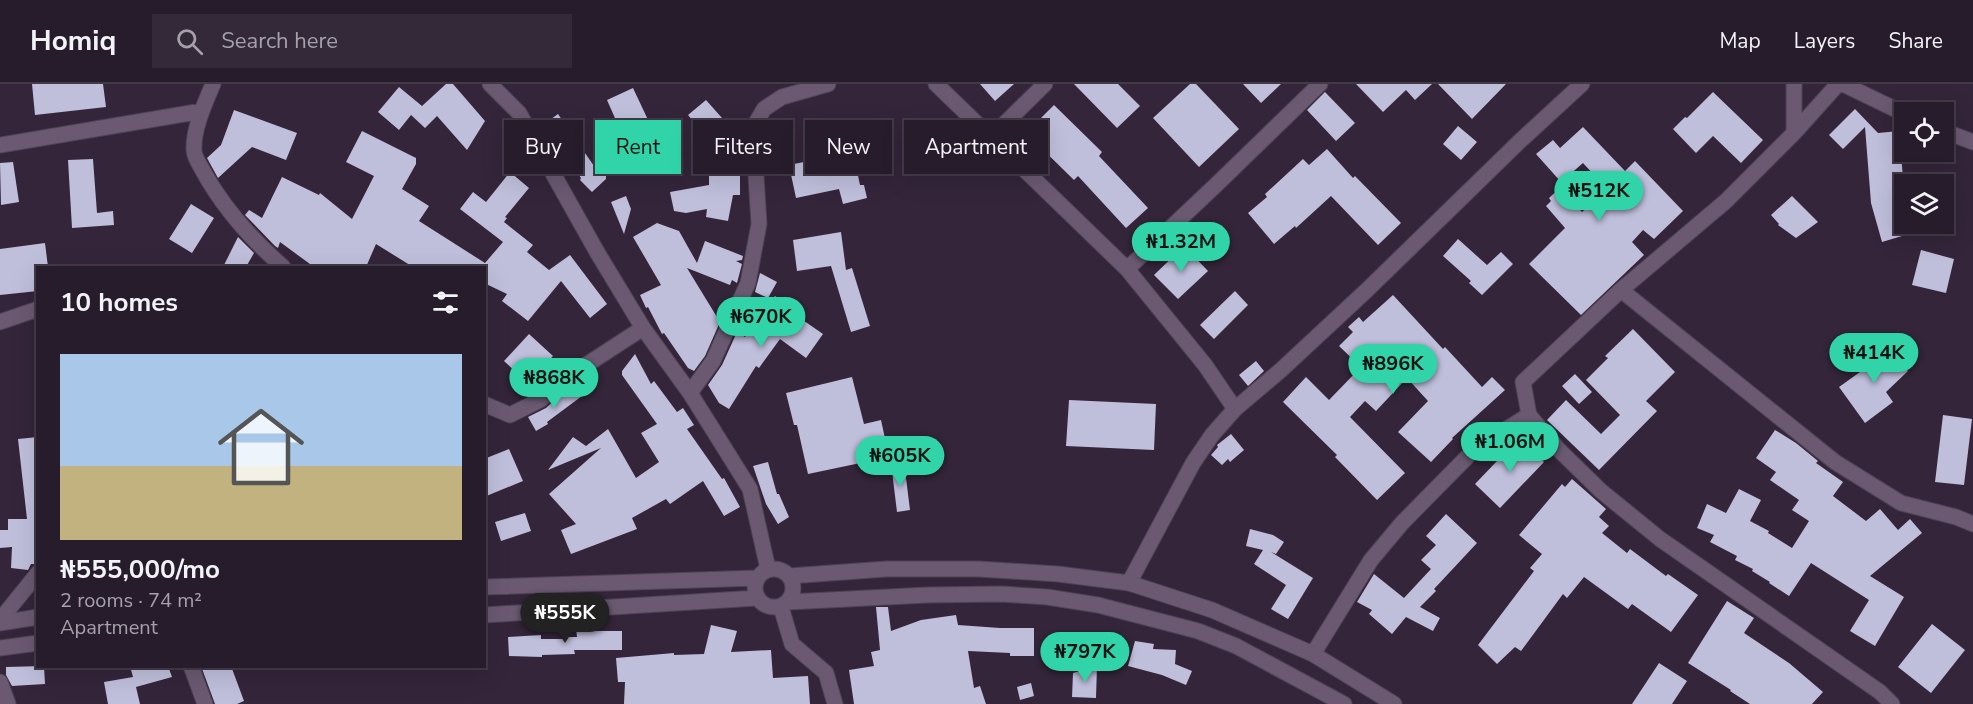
<!DOCTYPE html>
<meta charset="utf-8">
<style>
body{margin:0;font-family:"Nunito Sans",sans-serif;background:#332938;color:#f1f3f6;height:100vh;display:flex;flex-direction:column;font-size:22px;white-space:nowrap}
*{box-sizing:border-box;margin:0}
p{font-size:20px;color:#a4a1a9}
.icon{flex:none;width:33px;height:33px;fill:none;stroke:currentColor;stroke-width:2;stroke-linecap:round;stroke-linejoin:round}
.map{position:relative;flex:1;overflow:hidden}
.side{position:absolute;left:36px;top:182px;width:450px;height:402px;display:flex;flex-direction:column;background:#271c2c;border-radius:0px;box-shadow:0 6px 24px #0002,0 0 0 2px #433a48}
.side>*{flex:none}
.guide{position:absolute;left:504px;top:36px;width:570px;height:54px;display:flex;gap:12px}
.fabs{position:absolute;left:1894px;top:18px;display:grid;gap:12px}
.fabs a{display:grid;place-items:center;width:60px;height:60px;border-radius:0px;background:#271c2c;box-shadow:0 6px 24px #0002,0 0 0 2px #433a48;font-size:30px}
.price{position:absolute;translate:-50% -51px;padding:0 14px;border-radius:21px;background:#31d4a9;color:#111;font-size:20px;line-height:39px;filter:drop-shadow(0 2px 3px #0008)}
.price::after{content:'';position:absolute;left:50%;top:36px;width:18px;height:14px;margin-left:-9px;background:inherit;clip-path:polygon(0 0,100% 0,50% 100%)}
.price.active{background:#222;color:#fff}
ul{padding:0;list-style:none}
li{display:grid;align-content:center;gap:12px;height:318px;padding:0 24px}
li+li{border-top:2px solid #433a48}
li span{display:grid;place-items:center;height:186px;border-radius:0px;color:#555}
li>.icon{margin-inline-start:auto}
span .icon{width:108px;height:108px;fill:#fffc;stroke-width:1}
li b{font-size:26px}
h2{display:flex;justify-content:space-between;align-items:center;height:72px;padding:0 24px;font-size:26px}
.chip{padding:0 21px;border-radius:0px;background:#271c2c;box-shadow:0 6px 24px #0002,0 0 0 2px #433a48;font-size:21px;line-height:54px}
.chip.active{background:#31d4a9;color:#111}
header{display:flex;align-items:center;gap:36px;box-sizing:border-box;height:84px;padding:0 30px;background:#271c2c;border-bottom:2px solid #433a48}
header strong{font-size:28px}
nav{display:flex;gap:33px;margin-inline-start:auto;font-size:21px}
.search{width:420px;height:54px;background:#332938;display:flex;align-items:center;gap:15px;box-sizing:border-box;padding:0 21px;border-radius:0px;color:#a4a1a9;font-size:22px}
.map>svg:first-child{display:block}
</style>
<header>
<strong>Homiq</strong>
<div class="search"><svg class="icon" aria-label="search" viewBox="0 0 24 24"><circle cx="10" cy="10" r="6"/><path d="M15 15l6 6"/></svg>Search here</div>
<nav><a>Map</a><a>Layers</a><a>Share</a></nav>
</header>
<div class="map">
<svg width="1973" height="620" viewBox="0 0 1973 620">
<rect width="100%" height="100%" fill="#34253a"/>
<path fill="#bfbedb" d="M32 0H103L106 23 35 31Z
M446 0H453L485 37 467 66 437 32 425 44 411 31 399 46 378 28 399 3 422 22Z
M980 0H1014L995 17Z
M1074 0H1118L1140 22 1117 44Z
M1190 0H1196L1239 45 1199 83 1153 34Z
M1243 0H1281L1261 19Z
M1356 0H1432L1415 16 1406 6 1383 28Z
M1438 0H1506L1472 35Z
M633 4 658 57 635 71 622 50 607 16Z
M1325 8 1355 39 1336 57 1307 26Z
M1713 8 1763 56 1741 79 1713 52 1696 69 1673 45 1685 33 1687 34Z
M706 16 722 34 704 50 688 31Z
M1054 21 1102 68 1099 72 1148 124 1126 144 1078 92 1074 96 1026 49Z
M1855 25 1878 49 1899 47 1905 117V140H1932V143L1882 158 1871 119 1865 43 1843 65 1829 51Z
M234 26 297 49 286 76 252 63 218 94 207 74 221 61Z
M558 30 594 82 596 80 606 90V95L592 108 580 96 581 94 543 41Z
M1458 42 1477 58 1461 76 1443 60Z
M1583 43 1625 87 1635 77 1683 127 1654 155 1643 146 1632 158 1644 171 1581 231 1529 180 1565 144 1546 122 1551 117 1549 114 1560 104 1582 128 1607 105 1583 79 1561 98 1536 70 1553 56 1560 64Z
M362 47 416 74V80L402 105 429 122 419 137 485 179 503 158 460 125 473 108 486 118 510 88 529 104 505 133 507 134 504 138 533 161 527 168 549 186 570 171 607 220 590 234 561 197 528 237 502 217 507 210 484 199V183H413L376 160 366 183H314L280 158 278 164 275 162 245 131 249 126 262 134 282 93 319 111 320 109 352 135 374 92 346 78Z
M1327 65 1353 94 1355 92 1401 139 1378 161 1331 112 1296 144 1295 142 1274 160 1248 129 1267 113 1265 110 1303 75 1309 81Z
M853 68 860 101H864L867 114 843 120 839 105 796 114 789 81Z
M93 75 97 129 113 127 114 141 72 144 68 76Z
M709 75H740V111H733L728 137 706 133 707 125 686 129 674 127 670 108 709 101Z
M13 78 19 118 1 121 0 79Z
M626 112 631 125 624 150 611 118Z
M1792 112 1818 138 1796 154 1778 141 1779 140 1771 131Z
M191 120 214 134 192 169 169 155Z
M657 139 679 147 697 179 705 157 743 172 742 176 736 177 742 180 737 199 732 196 730 201 687 184 720 238 705 272 694 287 688 284 664 249 662 250 648 223 646 224 640 211 661 201 633 153Z
M841 148 846 186 852 184 870 242 851 248 831 182 797 187 793 156Z
M238 153 254 169 246 183H223Z
M1458 155 1487 181 1501 168 1513 180 1482 211 1469 199 1471 197 1443 172Z
M45 159 48 183H38V207L0 211V165Z
M1184 162 1208 187 1178 215 1154 191Z
M1921 166 1954 175 1946 209 1912 201Z
M760 189 777 198 768 214 755 208Z
M1235 207 1248 221 1214 255 1200 241Z
M1393 211 1443 265 1445 263 1482 303 1492 293 1505 306 1452 354 1453 355 1431 378 1398 348 1428 317 1407 294 1376 327 1365 317 1350 333 1405 389 1377 416 1335 373 1337 371 1283 318 1306 293 1329 316 1361 283 1339 262 1353 248 1348 243 1359 233 1363 238Z
M775 212 799 229 797 232 823 250 806 274 780 255 759 284 756 282 729 325 719 319 708 301 722 281 737 248 745 253Z
M1633 245 1675 288 1646 317 1657 327 1599 386 1547 336 1566 316 1601 350 1620 331 1586 296 1608 274 1605 272Z
M529 250 553 272 528 299 504 277Z
M1884 262 1908 287 1886 308 1893 318 1865 339 1839 303 1867 283 1864 280Z
M635 270 651 300 654 297 677 328 683 324 694 341 687 345 722 395 724 394 740 423 724 432 703 397 670 420 666 415 632 434 637 445 571 470 561 446 576 440 549 410 601 364 548 386 573 353 586 362 608 345 636 394 659 378 641 349 657 340 622 291V287Z
M1256 277 1264 287 1248 302 1239 291Z
M1575 290 1592 308 1579 320 1562 302Z
M852 293 864 340 881 336 889 373 808 390 797 341H794L786 309Z
M576 303 582 312 547 338 548 340 536 347 528 333 546 324 561 310 562 312Z
M1069 316 1156 320 1154 366 1066 362Z
M1943 331 1972 335 1964 401 1935 398Z
M1775 346 1796 359 1818 377 1816 379 1843 398 1833 412 1866 437 1880 425 1898 446 1910 435 1922 449 1870 492 1904 513 1875 562 1850 547 1869 516 1811 479 1789 512 1769 499 1770 498 1752 487 1753 485 1735 476 1737 472 1710 458 1714 451 1697 444 1707 420 1726 429 1739 405 1761 416 1750 437 1769 447 1768 449 1792 464 1809 437 1792 426 1799 416 1770 396 1776 388 1756 374Z
M1231 350 1244 366 1230 378 1228 375 1222 381 1211 371 1218 363 1217 361Z
M38 353V480H31L28 486 11 484 12 463 0 464V446H8V435H27L18 355Z
M1519 354 1544 378 1500 424 1475 400Z
M509 365 523 397 484 413V375Z
M768 378 777 410H779L789 433 778 440 766 420 753 382Z
M904 378 910 426 897 428 891 379Z
M1572 395 1606 425 1599 433 1609 442 1602 449 1627 469 1630 465 1666 492 1668 490 1698 511 1671 548 1632 520 1628 525 1584 493 1567 514 1563 510 1521 567 1515 563 1497 580 1478 561 1534 487 1530 484 1542 470 1519 451 1562 400 1565 403Z
M525 429 531 447 501 457 495 438Z
M1446 430 1477 459 1434 505 1436 507 1420 523 1440 534 1433 547 1406 533 1392 550 1369 530 1372 526 1357 518 1374 490 1404 514 1431 485 1421 476 1436 461 1426 452Z
M1250 445 1273 451 1284 458 1276 470 1271 468 1313 494 1288 535 1271 525 1286 501 1254 480 1263 466 1246 462Z
M1727 517 1754 534 1744 549 1789 579 1823 608 1812 620H1750L1730 607 1731 606 1688 579Z
M876 523H888L891 547 921 536 956 531 958 541 1000 544H1034V572H1010V569L968 567 974 604 980 602 986 620H854L849 586 874 582 871 568 880 566Z
M1932 540 1965 566 1931 609 1898 583Z
M711 541 737 547 731 568 771 566 773 594 808 592 810 620H624L625 598H618L616 574 674 569V571L704 570Z
M576 544H590V547H622V566H574L575 570 542 571V573L509 572 508 553 541 551V555H568V553H577Z
M1074 554 1099 555 1098 572H1073Z
M1135 557 1154 560 1153 565 1176 566 1175 580 1192 587 1186 601 1162 591 1128 582Z
M1659 579 1687 597 1672 620H1632Z
M44 582 45 600 12 602 6 591V583Z
M130 582H168L172 593 136 603 140 620H108L104 598 133 593Z
M201 582H231L244 617 237 620H215Z
M1097 582 1096 614 1072 613 1073 589Z
M1031 599 1034 612 1020 616 1017 603Z"/>
<g fill="none" stroke-linecap="round" stroke-linejoin="round">
<g stroke="#4e4254" stroke-width="17">
<path id="street" d="M213 0C205 19 193 45 194 66 194 73 200 81 203 87 224 125 251 155 283 183
M490 0 519 29 597 168 643 244 690 309 750 405 768 485
M936 0 1127 185 1205 281 1235 325
M1843 0 1905 30
M1944 47 1973 58
M1794 49V0
M990 54 1045 0
M0 61 202 27
M1127 185 1217 100 1320 0
M1621 206 1835 378 1901 419 1956 433 1973 440
M0 238 38 225
M690 309 713 277 748 199 759 140 753 44 764 25 782 13 828 0
M484 320 510 331 540 316 563 296 643 244
M1529 331 1558 365 1601 407 1660 455 1880 608 1892 620
M1129 499 1193 379 1212 351 1235 325 1281 286 1367 206 1520 57 1582 0
M781 523 792 560 826 589 835 620
M0 536 38 489
M1313 570 1371 476 1402 439 1475 365 1529 331 1523 298 1621 206 1726 117 1794 49 1838 0
M191 582 205 620
M0 598 8 620"/>
</g>
<g stroke="#4e4254" stroke-width="17">
<path id="secondary" d="M755 504a19 19 0 1 1 38 0a19 19 0 1 1-38 0Z
M789 492 886 485H979L1058 490 1129 499 1212 526 1313 570 1394 620
M484 503 757 494
M789 518 927 511 1001 510 1047 513 1098 521 1198 547 1236 562 1344 620
M484 531 757 514
M0 539 38 533
M0 564 38 559"/>
</g>
<use href="#street" stroke="#6a5971" stroke-width="15"/>
<use href="#secondary" stroke="#6a5971" stroke-width="15"/>
</g>
</svg>
<div class="fabs">
<a><svg class="icon" aria-label="locate" viewBox="0 0 24 24"><circle cx="12" cy="12" r="6"/><path d="M12 2v4M12 18v4M2 12h4M18 12h4"/></svg></a>
<a><svg class="icon" aria-label="layers" viewBox="0 0 24 24"><path d="M12 4l9 5-9 5-9-5zM3 14l9 5 9-5"/></svg></a>
</div>
<b class="price" style="left:1599px;top:138px">₦512K</b>
<b class="price" style="left:1181px;top:189px">₦1.32M</b>
<b class="price" style="left:761px;top:264px">₦670K</b>
<b class="price" style="left:1874px;top:300px">₦414K</b>
<b class="price" style="left:1393px;top:311px">₦896K</b>
<b class="price" style="left:554px;top:325px">₦868K</b>
<b class="price" style="left:1510px;top:389px">₦1.06M</b>
<b class="price" style="left:900px;top:403px">₦605K</b>
<b class="price active" style="left:565px;top:560px">₦555K</b>
<b class="price" style="left:1085px;top:599px">₦797K</b>
<div class="guide">
<a class="chip">Buy</a>
<a class="chip active">Rent</a>
<a class="chip">Filters</a>
<a class="chip">New</a>
<a class="chip">Apartment</a>
</div>
<section class="side">
<h2>10 homes<svg class="icon" aria-label="filters" viewBox="0 0 24 24"><path d="M4 7h16M4 17h16"/><circle cx="9" cy="7" r="2"/><circle cx="15" cy="17" r="2"/></svg></h2>
<ul>
<li><span style="background:linear-gradient(#a9c7e8 60%,#c2b280 0)"><svg class="icon" aria-label="home" viewBox="0 0 24 24"><path d="M3 11l9-7 9 7M6 9v11h12V9"/></svg></span><div><b>₦555,000/mo</b><p>2 rooms · 74 m²</p><p>Apartment</p></div></li>
</ul>
</section>
</div>
